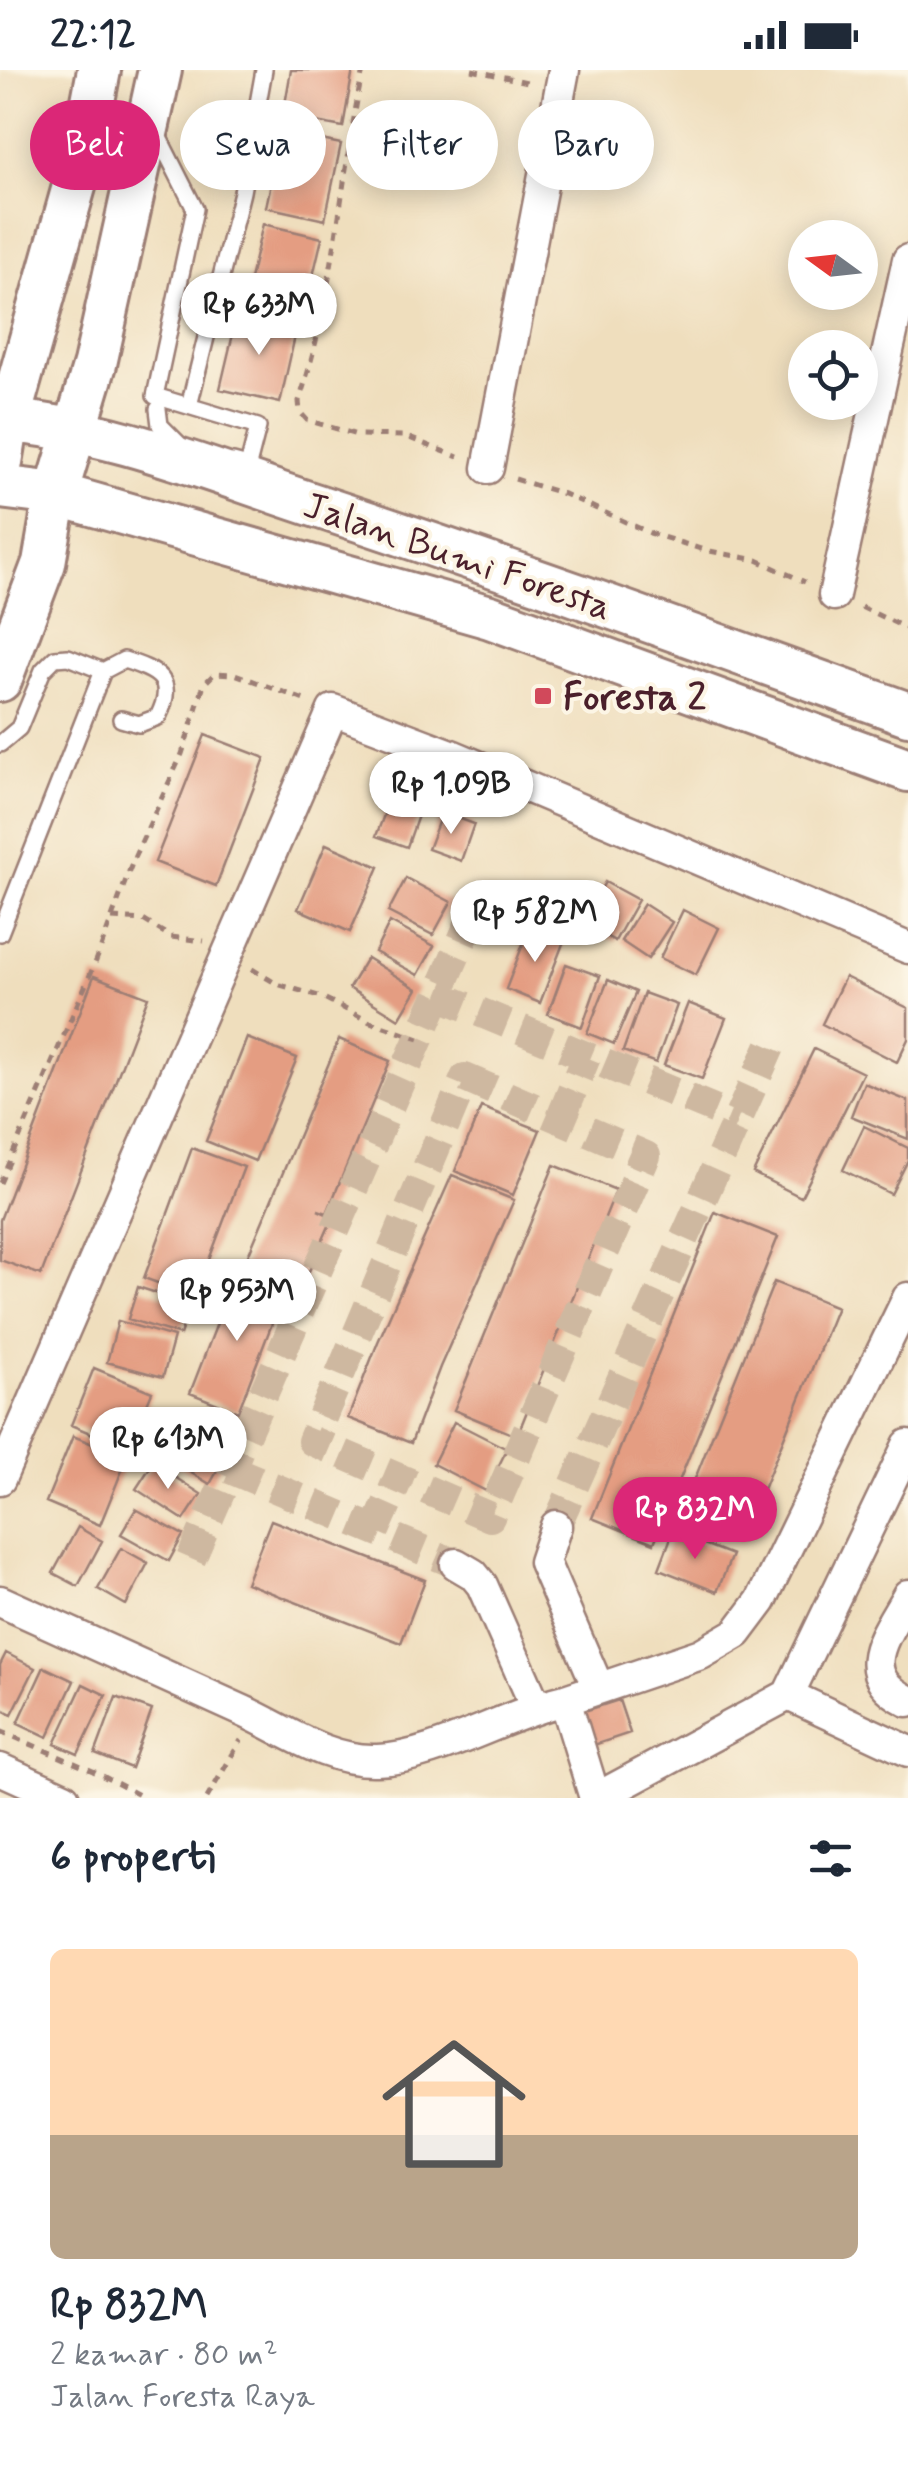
<!DOCTYPE html>
<html lang="id">
<meta charset="utf-8">
<style>
body{margin:0;font-family:Mynerve,sans-serif;background:#f6f6f7;color:#1f2937;height:100vh;display:flex;flex-direction:column;font-size:38px;white-space:nowrap}
*{box-sizing:border-box;margin:0}
p{font-size:32px;color:#747a83}
.icon{flex:none;width:55px;height:55px;fill:none;stroke:currentColor;stroke-width:2;stroke-linecap:round;stroke-linejoin:round}
.map{position:relative;height:1728px;overflow:hidden}
.sheet{display:flex;flex-direction:column;background:#fff;flex:1}
.sheet>*{flex:none}
.hud{position:absolute;left:30px;top:30px;width:850px;height:90px;display:flex;gap:20px}
.needle{width:65px;rotate:285deg}
.controls{position:absolute;left:788px;top:150px;display:grid;gap:20px}
.controls a{display:grid;place-items:center;width:90px;height:90px;border-radius:50%;background:#fff;box-shadow:0 5px 25px #0003;font-size:50px}
.price{position:absolute;translate:-50% -85px;padding:0 22px;border-radius:35px;background:#fff;color:#222;font-size:32px;line-height:65px;filter:drop-shadow(0 2px 5px #0008)}
.price::after{content:'';position:absolute;left:50%;top:60px;width:30px;height:22px;margin-left:-15px;background:inherit;clip-path:polygon(0 0,100% 0,50% 100%)}
.price.selected{background:#db2777;color:#fff}
ul{padding:0;list-style:none}
li{display:grid;align-content:center;gap:20px;height:530px;padding:0 50px}
li span{display:grid;place-items:center;height:310px;border-radius:15px;color:#555}
li>.icon{margin-inline-start:auto}
span .icon{width:180px;height:180px;fill:#fffc;stroke-width:1}
li b{font-size:42px}
h2{display:flex;justify-content:space-between;align-items:center;height:120px;padding:0 50px;font-size:42px}
.chip{padding:0 35px;border-radius:45px;background:#fff;box-shadow:0 5px 25px #0003;font-size:35px;line-height:90px}
.chip.selected{background:#db2777;color:#fff}
.status{display:flex;justify-content:space-between;align-items:center;height:70px;padding:0 50px;background:#fff;direction:ltr}
.status svg{height:28px;fill:currentColor}
.map>svg:first-child{display:block}
</style>
<div class="status"><b>22:12</b><svg viewBox="0 0 49 12"><path d="M0 12V9h3v3zM5 12V6h3v6zM10 12V3h3v9zM15 12V0h3v12zM26 1h20v11H26zM47 4h2v5h-2z"/></svg></div>
<div class="map">
<svg width="908" height="1728" viewBox="0 0 908 1728">
<rect width="100%" height="100%" fill="#fcf5e5"/>
<filter id="ink" filterUnits="userSpaceOnUse"><feTurbulence type="fractalNoise" baseFrequency=".01" numOctaves="2"/><feDisplacementMap in="SourceGraphic" scale="20" xChannelSelector="R" yChannelSelector="G"/><feConvolveMatrix kernelMatrix="1 2 1 2 8 2 1 2 1" color-interpolation-filters="sRGB"/></filter>
<filter id="wash" filterUnits="userSpaceOnUse"><feTurbulence type="fractalNoise" baseFrequency=".0048" numOctaves="4" result="noise"/><feDisplacementMap in="SourceGraphic" scale="40" xChannelSelector="R" yChannelSelector="G"/><feGaussianBlur stdDeviation="2.25" result="paint"/><feColorMatrix in="noise" values="0 0 0 0 0 0 0 0 0 0 0 0 0 0 0 0 0 1.4 0 .05"/><feComposite in="paint" operator="in"/></filter>
<g filter="url(#wash)">
<rect width="100%" height="100%" fill="#efdebd"/>
<g id="blocks">
<path fill="#e49d82" d="M291 0H353L343 57 283 46Z
M282 62 341 74 325 150 266 137Z
M263 154 322 168 304 244 245 230Z
M238 243 297 257 280 333 220 319Z
M205 665 265 688 216 816 155 792Z
M392 724 422 734 407 777 376 766Z
M442 742 474 754 461 791 428 779Z
M326 774 379 797 350 862 298 839Z
M406 808 451 832 433 865 388 842Z
M605 812 638 830 615 871 582 853Z
M644 834 672 852 648 889 621 871Z
M683 840 719 858 696 905 660 888Z
M390 852 434 876 418 905 375 882Z
M529 858 564 871 540 933 506 919Z
M367 888 417 919 399 949 349 918Z
M566 894 600 906 582 957 548 944Z
M94 906 148 927 41 1205 0 1190V1150Z
M845 907 908 938V969L897 992 822 954Z
M608 910 636 922 614 974 587 963Z
M644 923 677 935 656 993 623 981Z
M688 933 726 948 702 1009 664 995Z
M247 968 297 988 255 1091 206 1071Z
M339 969 390 991 327 1143 318 1140 333 1147 298 1226 242 1200Z
M814 979 863 1003 801 1127 753 1103Z
M864 1013 908 1031V1069L851 1046Z
M481 1037 540 1060 513 1125 455 1101Z
M864 1056 908 1078V1090L891 1124 843 1100Z
M192 1078 244 1097 195 1227 144 1208Z
M554 1095 616 1120 517 1366 454 1340Z
M452 1105 514 1130 440 1297 411 1373 348 1348 378 1272Z
M715 1142 778 1167 654 1473 592 1448Z
M235 1207 283 1225 238 1342 190 1323Z
M774 1212 837 1237 742 1471 680 1446Z
M138 1217 190 1234 180 1265 128 1249Z
M118 1251 174 1267 163 1307 107 1292Z
M94 1298 152 1322 128 1379 71 1355Z
M180 1349 230 1378 210 1414 159 1384Z
M454 1352 507 1379 486 1421 433 1394Z
M73 1366 127 1388 100 1455 46 1432Z
M153 1393 201 1424 184 1450 136 1419Z
M136 1439 183 1465 169 1491 121 1464Z
M271 1450 425 1510 401 1573 246 1513Z
M78 1457 102 1471 78 1516 53 1503Z
M673 1462 732 1485 717 1522 659 1499Z
M121 1478 148 1493 126 1535 98 1519Z
M6 1583 35 1598 12 1644 0 1638V1595Z
M44 1597 74 1611 48 1667 18 1653Z
M83 1614 106 1625 78 1684 55 1674Z
M116 1627 152 1640 131 1698 95 1684Z
M619 1630 630 1663 588 1677 578 1643Z"/>
</g>
</g>
<g filter="url(#ink)">
<use href="#blocks" fill-opacity="0" stroke="#9c7e74" stroke-width="2.5"/>
<g fill="none" stroke-linecap="round" stroke-linejoin="round">
<path stroke="#ceb8a0" stroke-width="30" stroke-dasharray="30 15" stroke-linecap="butt" d="M438 925 738 1049
M465 1008 646 1086 490 1447 312 1371Z
M561 1048 586 987
M230 1399 456 1494
M556 1456 774 968
M375 1461 399 1407
M191 1489 474 843"/>
<g stroke="#9c7e74" stroke-width="20">
<path id="service" d="M157 64 195 139 155 326 258 357 248 396 233 392
M189 336 242 122 264 0
M158 339 160 355 179 374
M103 601 124 590C158 601 177 609 158 647L139 654 121 649
M0 674 19 658 43 600 55 588 68 587 103 601 0 863"/>
</g>
<g stroke="#9c7e74" stroke-width="35">
<path id="minor" d="M488 398 564 0
M834 525 908 190
M0 1409 333 640 454 686 908 878
M556 1456 544 1492 598 1617
M456 1494 473 1504 482 1515 536 1637
M908 1525C886 1565 852 1603 908 1631
M0 1531C81 1567 162 1604 243 1641 285 1660 328 1692 377 1690 433 1689 506 1644 565 1630L595 1728
M788 1625 908 1375
M788 1625 908 1681
M565 1630 701 1584 737 1563 761 1531 908 1228
M0 1699 64 1728
M597 1728 788 1625"/>
</g>
<g stroke="#9c7e74" stroke-width="48">
<path id="secondary" d="M0 350C108 358 213 402 314 435 514 501 711 573 908 644
M0 398 8 351 82 88 99 0
M0 417 56 424 490 547 908 700
M0 610 44 493 56 424 95 294 160 0"/>
</g>
<path stroke="#9c7e74" stroke-width="5" stroke-dasharray="8 8" stroke-linecap="butt" d="M363 0C340 110 335 223 299 331L300 342 307 350 357 365 404 366 458 387
M472 0 532 13
M515 409 564 424 650 463 704 480 757 490 805 512
M861 537 908 559
M112 848 143 850 171 867 204 871
M252 899 277 914 322 927 370 952 419 969
M0 1113 96 891 134 788 182 684 204 614 215 603 235 604 307 631
M0 1661 93 1701 145 1728
M207 1728 241 1670"/>
<use href="#service" stroke="#fff" stroke-width="15"/>
<use href="#minor" stroke="#fff" stroke-width="30"/>
<use href="#secondary" stroke="#fff" stroke-width="42"/>
</g>
</g>
<rect fill="#d1495b" stroke="#fcf5e5" stroke-width="4" x="533" y="616" width="20" height="20" rx="5"/>
<g text-anchor="middle" stroke-width="8" stroke-linejoin="round" paint-order="stroke">
<g font-size="38" fill="#4a1f2b" stroke="#fcf5e5">
<text transform="translate(458 485) rotate(19)" y="13">Jalan Bumi Foresta</text>
</g>
<g font-size="38" font-weight="bold" fill="#4a1f2b" stroke="#fcf5e5" text-anchor="start">
<text x="563" y="639">Foresta 2</text>
</g>
</g>
</svg>
<div class="controls">
<a><svg class="needle" viewBox="-14 -14 28 28"><path d="M0-13l5 13h-10z" fill="#e53935"/><path d="M0 13l5-13h-10z" fill="#747a83"/></svg></a>
<a><svg class="icon" aria-label="locate" viewBox="0 0 24 24"><circle cx="12" cy="12" r="6"/><path d="M12 2v4M12 18v4M2 12h4M18 12h4"/></svg></a>
</div>
<b class="price" style="left:259px;top:288px">Rp 633M</b>
<b class="price" style="left:451px;top:767px">Rp 1.09B</b>
<b class="price" style="left:535px;top:895px">Rp 582M</b>
<b class="price" style="left:237px;top:1274px">Rp 953M</b>
<b class="price" style="left:168px;top:1422px">Rp 613M</b>
<b class="price selected" style="left:695px;top:1492px">Rp 832M</b>
<div class="hud">
<a class="chip selected">Beli</a>
<a class="chip">Sewa</a>
<a class="chip">Filter</a>
<a class="chip">Baru</a>
</div>
</div>
<section class="sheet">
<h2>6 properti<svg class="icon" aria-label="filters" viewBox="0 0 24 24"><path d="M4 7h16M4 17h16"/><circle cx="9" cy="7" r="2"/><circle cx="15" cy="17" r="2"/></svg></h2>
<ul>
<li><span style="background:linear-gradient(#ffd9b3 60%,#b9a48a 0)"><svg class="icon" aria-label="home" viewBox="0 0 24 24"><path d="M3 11l9-7 9 7M6 9v11h12V9"/></svg></span><div><b>Rp 832M</b><p>2 kamar · 80 m²</p><p>Jalan Foresta Raya</p></div></li>
</ul>
</section>
